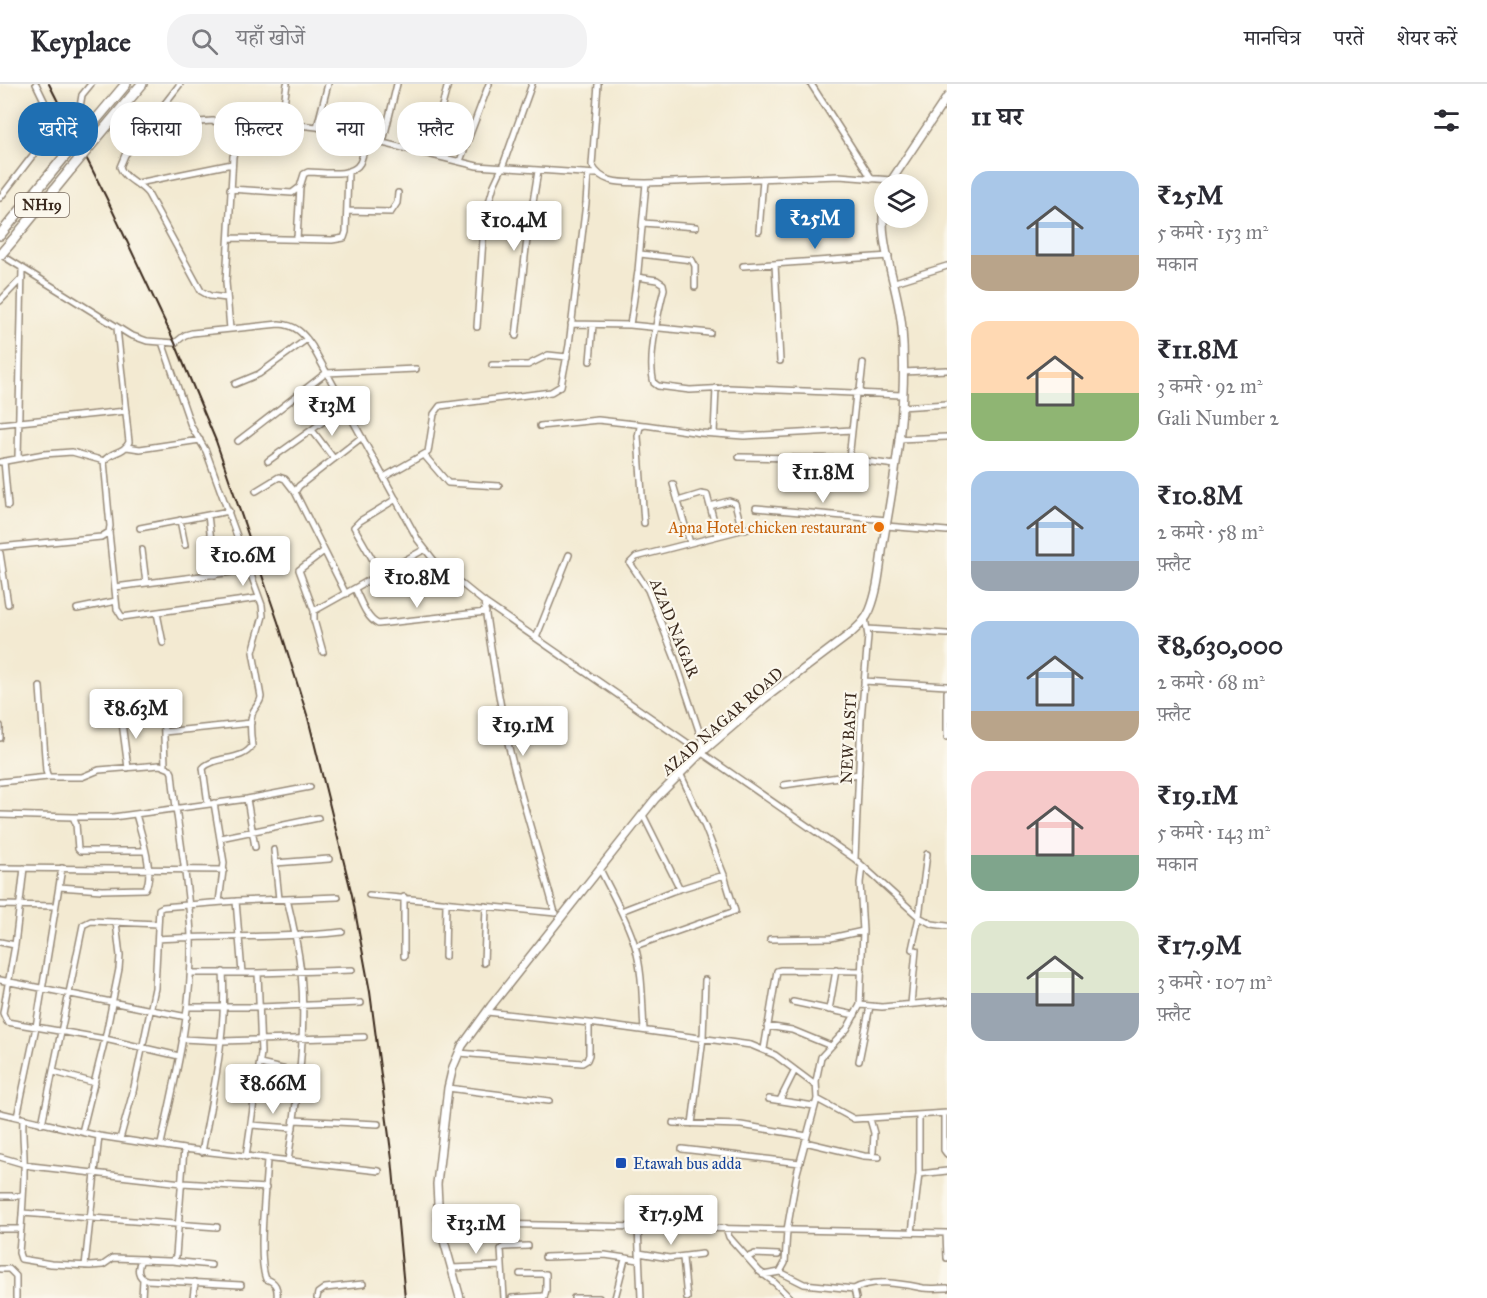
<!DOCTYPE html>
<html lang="hi">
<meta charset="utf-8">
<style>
body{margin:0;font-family:"IM FELL Great Primer","Noto Serif Devanagari",serif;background:#f2f2f3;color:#2b2b33;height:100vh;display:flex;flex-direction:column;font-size:22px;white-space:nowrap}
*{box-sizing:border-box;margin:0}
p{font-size:20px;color:#7c7c81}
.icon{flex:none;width:33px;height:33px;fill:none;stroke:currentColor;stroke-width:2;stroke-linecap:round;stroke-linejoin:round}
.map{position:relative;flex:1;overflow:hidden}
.sheet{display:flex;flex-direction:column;background:#fff;width:540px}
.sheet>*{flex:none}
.hud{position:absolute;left:18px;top:18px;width:570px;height:54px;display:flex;gap:12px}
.fabs{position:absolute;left:874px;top:90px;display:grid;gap:12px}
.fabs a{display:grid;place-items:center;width:54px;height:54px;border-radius:50%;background:#fff;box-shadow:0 3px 15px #0003;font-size:30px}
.price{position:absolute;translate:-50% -51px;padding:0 14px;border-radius:6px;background:#fff;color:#222;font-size:20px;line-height:39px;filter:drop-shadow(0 2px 3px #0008)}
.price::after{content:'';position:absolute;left:50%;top:36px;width:18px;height:14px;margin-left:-9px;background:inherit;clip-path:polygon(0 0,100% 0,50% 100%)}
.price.on{background:#1f6fb2;color:#fff}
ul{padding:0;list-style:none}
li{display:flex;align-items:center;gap:18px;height:150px;padding:0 24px}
li span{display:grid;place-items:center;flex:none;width:168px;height:120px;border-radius:18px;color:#555}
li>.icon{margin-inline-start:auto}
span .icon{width:72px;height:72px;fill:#fffc;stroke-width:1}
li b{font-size:26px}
h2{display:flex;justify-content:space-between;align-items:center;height:72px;padding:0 24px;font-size:26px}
.chip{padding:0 21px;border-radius:24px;background:#fff;box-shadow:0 3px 15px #0003;font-size:21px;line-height:54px}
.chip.on{background:#1f6fb2;color:#fff}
header{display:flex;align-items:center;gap:36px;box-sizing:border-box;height:84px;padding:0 30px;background:#fff;border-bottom:2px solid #e1e1e2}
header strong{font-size:28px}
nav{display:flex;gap:33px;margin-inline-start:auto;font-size:21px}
.search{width:420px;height:54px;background:#f2f2f3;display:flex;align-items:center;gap:15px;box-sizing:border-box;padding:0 21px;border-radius:24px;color:#7c7c81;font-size:22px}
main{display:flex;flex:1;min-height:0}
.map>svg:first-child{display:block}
</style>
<header>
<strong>Keyplace</strong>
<div class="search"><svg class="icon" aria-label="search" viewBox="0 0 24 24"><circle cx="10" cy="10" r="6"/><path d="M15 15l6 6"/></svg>यहाँ खोजें</div>
<nav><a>मानचित्र</a><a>परतें</a><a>शेयर करें</a></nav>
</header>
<main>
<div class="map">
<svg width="947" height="1214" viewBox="0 0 947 1214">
<rect width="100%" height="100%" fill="#fbf7ec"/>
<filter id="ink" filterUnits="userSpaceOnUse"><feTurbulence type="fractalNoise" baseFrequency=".0167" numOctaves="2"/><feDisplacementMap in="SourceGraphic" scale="12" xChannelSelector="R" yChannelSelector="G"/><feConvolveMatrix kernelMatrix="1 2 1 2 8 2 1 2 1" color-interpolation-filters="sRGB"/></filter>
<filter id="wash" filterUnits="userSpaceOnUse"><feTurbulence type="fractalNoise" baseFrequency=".008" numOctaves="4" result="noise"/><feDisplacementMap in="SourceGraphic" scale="24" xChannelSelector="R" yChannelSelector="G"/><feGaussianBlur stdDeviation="1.35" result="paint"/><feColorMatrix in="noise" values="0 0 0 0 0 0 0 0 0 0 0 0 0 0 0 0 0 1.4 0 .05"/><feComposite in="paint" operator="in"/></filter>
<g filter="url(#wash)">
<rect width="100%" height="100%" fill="#f3ead2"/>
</g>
<g filter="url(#ink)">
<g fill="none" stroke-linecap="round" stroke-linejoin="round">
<g stroke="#978a78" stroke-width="8">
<path id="minor" d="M91 0 82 11 80 23 92 41
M180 0 125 71 120 83C124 95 140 99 148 110L201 207 210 212 227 214
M598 0 592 81C603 102 625 98 646 99L839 92 891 96
M811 0 872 95
M148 42 212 37 281 39 317 43 477 82 597 90
M317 43 328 0
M383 58 397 0
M429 70 448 0
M460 77 489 0
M138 99 232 80
M230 105 292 109 300 103 304 90 308 88C322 88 352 94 360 79 363 72 365 62 367 55
M0 114 53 45 52 33 36 0
M347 127 391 128 397 119 398 109
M643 139 696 143
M759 147 763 95
M229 154 332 156 344 154 346 148 348 88
M297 155 300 103
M0 170 130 251 147 257 175 259 185 251 192 249 279 240C296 241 303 249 312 262L418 456 436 479 484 518 855 775 919 833 932 840 947 842
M640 170 692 176 695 182V203
M775 180 780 277
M743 182 889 172
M637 193 657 196 663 200 664 205C658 229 647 276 654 299L658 302 690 306 728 304 902 311
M895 198 947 182
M0 217 22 194
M571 240 630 241 710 249
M630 241 638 187 646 99
M477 243 484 140 488 122 494 101 502 84 532 0
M230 245 226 198 233 72 236 66 241 65 273 67 278 65 281 61V39L287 0
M516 252 527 155 538 87
M162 258 191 342 206 367 262 521 263 532 253 568 261 613C260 621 253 624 252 631 249 640 251 653 252 662 242 678 216 671 203 684L208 720
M590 277 593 241
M492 281H528L548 271 567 273
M903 288 947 286
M235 300 259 290 307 255
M901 323 947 320
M0 340 126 327
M540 342 598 336 644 341
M312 346 334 375
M714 350 716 304
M898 355 947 353
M238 357 326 289 416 285
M127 363 140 365 200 356
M424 371 448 399 499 402
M739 373 849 375 895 381
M18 374 22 185
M849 375 856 310 860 306 863 279
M4 377 8 422
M268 377 345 322
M0 378 44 370 72 368 104 377
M384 393 428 368 434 330 440 322 551 308 561 302 569 261 586 119 588 90
M673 400 690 459
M256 407 279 393 285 395 295 408
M678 417 701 410 707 411 718 452
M710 422 729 417 735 419 742 446
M756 424 887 436
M208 431 215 491
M180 436 185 461
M644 439 638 352 640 343 645 341 701 349 744 352 852 346
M886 442 947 447
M140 444 229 427
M109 448 117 525 122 533 259 514
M0 463 101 453 109 448 110 442 104 377C111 367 124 370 129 358L117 244
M142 466 146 499
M0 469 8 520
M381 490 354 443 360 437 396 415
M115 503 249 486
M355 505C361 517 366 534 378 540L486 528
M346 510 295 408 299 402 362 353
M484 518C491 565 498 612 508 659 521 717 540 772 555 829
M77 525 116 517
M314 527 299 486 324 467
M157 529 163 559
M867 545 947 550
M536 554 569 471
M323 568 314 536V527L425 465
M864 597 947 602
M40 603 46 687 48 693H82L99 686 160 681 170 685 172 689C177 743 189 798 191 852 193 923 176 992 161 1060
M947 608V653
M163 621 165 682
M121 631 128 684
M0 642V654
M164 648 251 639
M705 665 674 572 648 506 630 479 636 473 749 444
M0 698 48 693
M784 701 859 690
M247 715 255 763
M214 719 224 779 219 818
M0 731 73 733 76 740 78 765 80 767H145
M643 731 680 805
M73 733H113L247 715 310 703
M220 754 318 734
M274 766 279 815
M855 775 861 636 868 552 865 534
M275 779 329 775
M0 784 224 786
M24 784 15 861 3 929 7 938 105 955 179 972
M600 785C612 810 627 835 635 862 643 889 642 918 644 946
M59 803 102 806 145 805C156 791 140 747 136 730
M369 811 556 829
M404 813V872
M287 815C293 839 298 863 301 888 307 951 297 1015 288 1077
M236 817 242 889
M0 821 55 822
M621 827 673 807 724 791
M158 855C220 851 281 855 342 848
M770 855 831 854 863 847
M0 858 15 861
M635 862 735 827 724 791 705 743 680 689
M912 865 919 833 927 770
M445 873 446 818
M484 879 486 822
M191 889H258L352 886
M0 896 187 933
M793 918 855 931
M911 920 916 866
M860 921 882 923 947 917
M188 923H259L361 919
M829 926 836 886
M487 928 589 939 751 961 775 971 815 1001
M767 942 792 946 831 962
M182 955 222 957 364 953
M764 965 777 887 781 886 862 887
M459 969 582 979 587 976 589 971V939
M859 977 870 922
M260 980 299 989
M54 988 95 999
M448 1004 549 1017
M769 1015 814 1022
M817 1015 854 1035 947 1029
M780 1016 795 986
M0 1029 99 1052 184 1065 379 1087
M944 1030V1066L947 1070
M17 1033 36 943 62 784
M23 1035C22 1053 25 1070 24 1087 24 1115 21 1142 19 1169L21 1175 51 1180 90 1182 103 1181 113 1174 144 1175
M870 1035 874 1049 873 1068
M294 1036 378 1040
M673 1039 741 1041 807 1052
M42 1040 83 841 91 837 158 840
M692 1040 703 954 705 896
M251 1041 293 1044
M82 1048 105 955 119 885 120 872 116 838
M120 1055 133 1008 155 904 159 825 163 823 236 817 338 813
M805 1058 864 1072 879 1073
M184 1065 176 1172 172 1177H168L141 1176C137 1184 137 1194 147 1196L241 1201
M682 1065 800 1079
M202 1068C213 1008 227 949 223 888
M0 1073 31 1082 182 1099 266 1104
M246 1073 261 969 258 889
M267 1075C266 1102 257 1173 266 1195 276 1198 278 1204 277 1214
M919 1090V1031
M0 1112H23
M22 1129 217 1143
M439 1139 947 1149
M638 1143 641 1214
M726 1144 729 1153 759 1187 775 1199 790 1214
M0 1145H21
M912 1148 919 1090 947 1087
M946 1149 947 1174
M639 1169 669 1174 702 1170
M545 1173 605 1171 639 1176
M748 1173 755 1170 778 1171
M683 1174 687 1214
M172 1177 211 1181
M85 1182 99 1052
M451 1184 502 1182
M0 1185H9L16 1192V1214
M780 1188 804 1200 854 1205 856 1214
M520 1190H546V1206L544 1214
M763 1191 780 1188 785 1179 787 1146 797 1089 817 1015 816 997 821 973 847 945 860 921 863 847 860 799 862 782
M854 1205C874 1194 902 1200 923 1204 931 1205 939 1204 947 1204
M142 1214 143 1195
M193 1214 195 1198
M317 1214 318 1209 325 1204 363 1200
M504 1214 501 1165 504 1163 528 1162
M512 1214 544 1212
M574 1214H599
M615 1214 625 1175"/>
</g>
<g stroke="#978a78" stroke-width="10">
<path id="tertiary" d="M889 100 947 13
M460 1214 439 1139 437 1100 448 1004 453 983 462 962 491 922 655 715 700 670 764 615 850 550C858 543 866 536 870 526 879 504 880 478 884 454 896 386 908 314 902 245 899 202 876 158 885 115"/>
</g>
<g stroke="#978a78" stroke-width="12">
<path id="trunk" d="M90 43 126 0
M96 55 142 0
M0 151 65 72
M13 156 71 85"/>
</g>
<use href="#minor" stroke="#fff" stroke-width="5"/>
<use href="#tertiary" stroke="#fff" stroke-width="7"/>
<use href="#trunk" stroke="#fff" stroke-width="9"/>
<path stroke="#3b2a1e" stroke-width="2" d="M49 0 106 113 175 259 216 357 278 538 308 634 352 811 370 908 392 1075 405 1214"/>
<g stroke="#978a78" stroke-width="12" stroke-linecap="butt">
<path id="trunk-bridge" d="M65 72 90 43
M71 85 96 55
M0 171 13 156"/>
</g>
<use href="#trunk-bridge" stroke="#fff" stroke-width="9"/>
</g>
</g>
<circle fill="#e8710a" stroke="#fbf7ec" stroke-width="2" cx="879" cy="443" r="6"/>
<rect fill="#1a4fb4" stroke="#fbf7ec" stroke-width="2" x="615" y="1073" width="12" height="12" rx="3"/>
<g text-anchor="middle" stroke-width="4.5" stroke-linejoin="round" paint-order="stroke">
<rect fill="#fbf7ec" stroke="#75685c" stroke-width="1.5" x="15" y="109" width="54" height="24" rx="4.5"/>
<g font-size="15" font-weight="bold" fill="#3b2a1e">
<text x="42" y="126">NH19</text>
</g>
<g font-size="16" fill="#c56008" stroke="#fbf7ec" text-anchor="end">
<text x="867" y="449">Apna Hotel chicken restaurant</text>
</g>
<g font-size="16" fill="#3b2a1e" stroke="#fbf7ec">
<text transform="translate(675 544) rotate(68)" y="6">AZAD NAGAR</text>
<text transform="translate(722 637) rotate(-41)" y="6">AZAD NAGAR ROAD</text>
<text transform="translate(848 654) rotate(-87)" y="6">NEW BASTI</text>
</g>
<g font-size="16" fill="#164399" stroke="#fbf7ec" text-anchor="start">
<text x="633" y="1085">Etawah bus adda</text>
</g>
</g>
</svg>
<div class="fabs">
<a><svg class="icon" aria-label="layers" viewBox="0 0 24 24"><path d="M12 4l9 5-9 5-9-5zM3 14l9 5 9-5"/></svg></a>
</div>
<b class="price on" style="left:815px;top:166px">₹25M</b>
<b class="price" style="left:514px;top:168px">₹10.4M</b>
<b class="price" style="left:332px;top:353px">₹13M</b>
<b class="price" style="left:823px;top:420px">₹11.8M</b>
<b class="price" style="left:243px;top:503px">₹10.6M</b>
<b class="price" style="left:417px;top:525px">₹10.8M</b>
<b class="price" style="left:136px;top:656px">₹8.63M</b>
<b class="price" style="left:523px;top:673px">₹19.1M</b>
<b class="price" style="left:273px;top:1031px">₹8.66M</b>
<b class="price" style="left:671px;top:1162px">₹17.9M</b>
<b class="price" style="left:476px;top:1171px">₹13.1M</b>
<div class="hud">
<a class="chip on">खरीदें</a>
<a class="chip">किराया</a>
<a class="chip">फ़िल्टर</a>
<a class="chip">नया</a>
<a class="chip">फ़्लैट</a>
</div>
</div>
<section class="sheet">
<h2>11 घर<svg class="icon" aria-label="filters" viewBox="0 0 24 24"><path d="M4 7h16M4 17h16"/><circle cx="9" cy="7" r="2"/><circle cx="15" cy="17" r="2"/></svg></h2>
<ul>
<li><span style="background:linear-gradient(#a9c7e8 70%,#b9a48a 0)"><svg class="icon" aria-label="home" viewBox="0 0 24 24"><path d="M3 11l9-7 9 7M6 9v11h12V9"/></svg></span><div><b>₹25M</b><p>5 कमरे · 153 m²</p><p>मकान</p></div></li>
<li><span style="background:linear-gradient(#ffd9b3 60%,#8fb573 0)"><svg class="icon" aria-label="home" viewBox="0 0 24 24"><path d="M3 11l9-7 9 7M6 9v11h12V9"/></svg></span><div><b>₹11.8M</b><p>3 कमरे · 92 m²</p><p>Gali Number 2</p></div></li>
<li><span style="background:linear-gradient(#a9c7e8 75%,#9aa5b1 0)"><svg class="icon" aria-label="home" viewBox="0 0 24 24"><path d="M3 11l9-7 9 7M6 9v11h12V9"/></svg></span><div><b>₹10.8M</b><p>2 कमरे · 58 m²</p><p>फ़्लैट</p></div></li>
<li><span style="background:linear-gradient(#a9c7e8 75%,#b9a48a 0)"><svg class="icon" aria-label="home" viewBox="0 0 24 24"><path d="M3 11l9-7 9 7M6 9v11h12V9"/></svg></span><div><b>₹8,630,000</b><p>2 कमरे · 68 m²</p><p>फ़्लैट</p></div></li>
<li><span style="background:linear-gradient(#f6c9c9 70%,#7fa58c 0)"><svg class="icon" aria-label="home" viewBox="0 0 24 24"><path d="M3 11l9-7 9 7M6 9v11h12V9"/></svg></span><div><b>₹19.1M</b><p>5 कमरे · 143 m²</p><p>मकान</p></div></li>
<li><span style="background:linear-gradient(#dfe7d0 60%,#9aa5b1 0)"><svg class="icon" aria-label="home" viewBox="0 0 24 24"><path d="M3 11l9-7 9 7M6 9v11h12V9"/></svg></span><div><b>₹17.9M</b><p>3 कमरे · 107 m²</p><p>फ़्लैट</p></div></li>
</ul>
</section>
</main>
